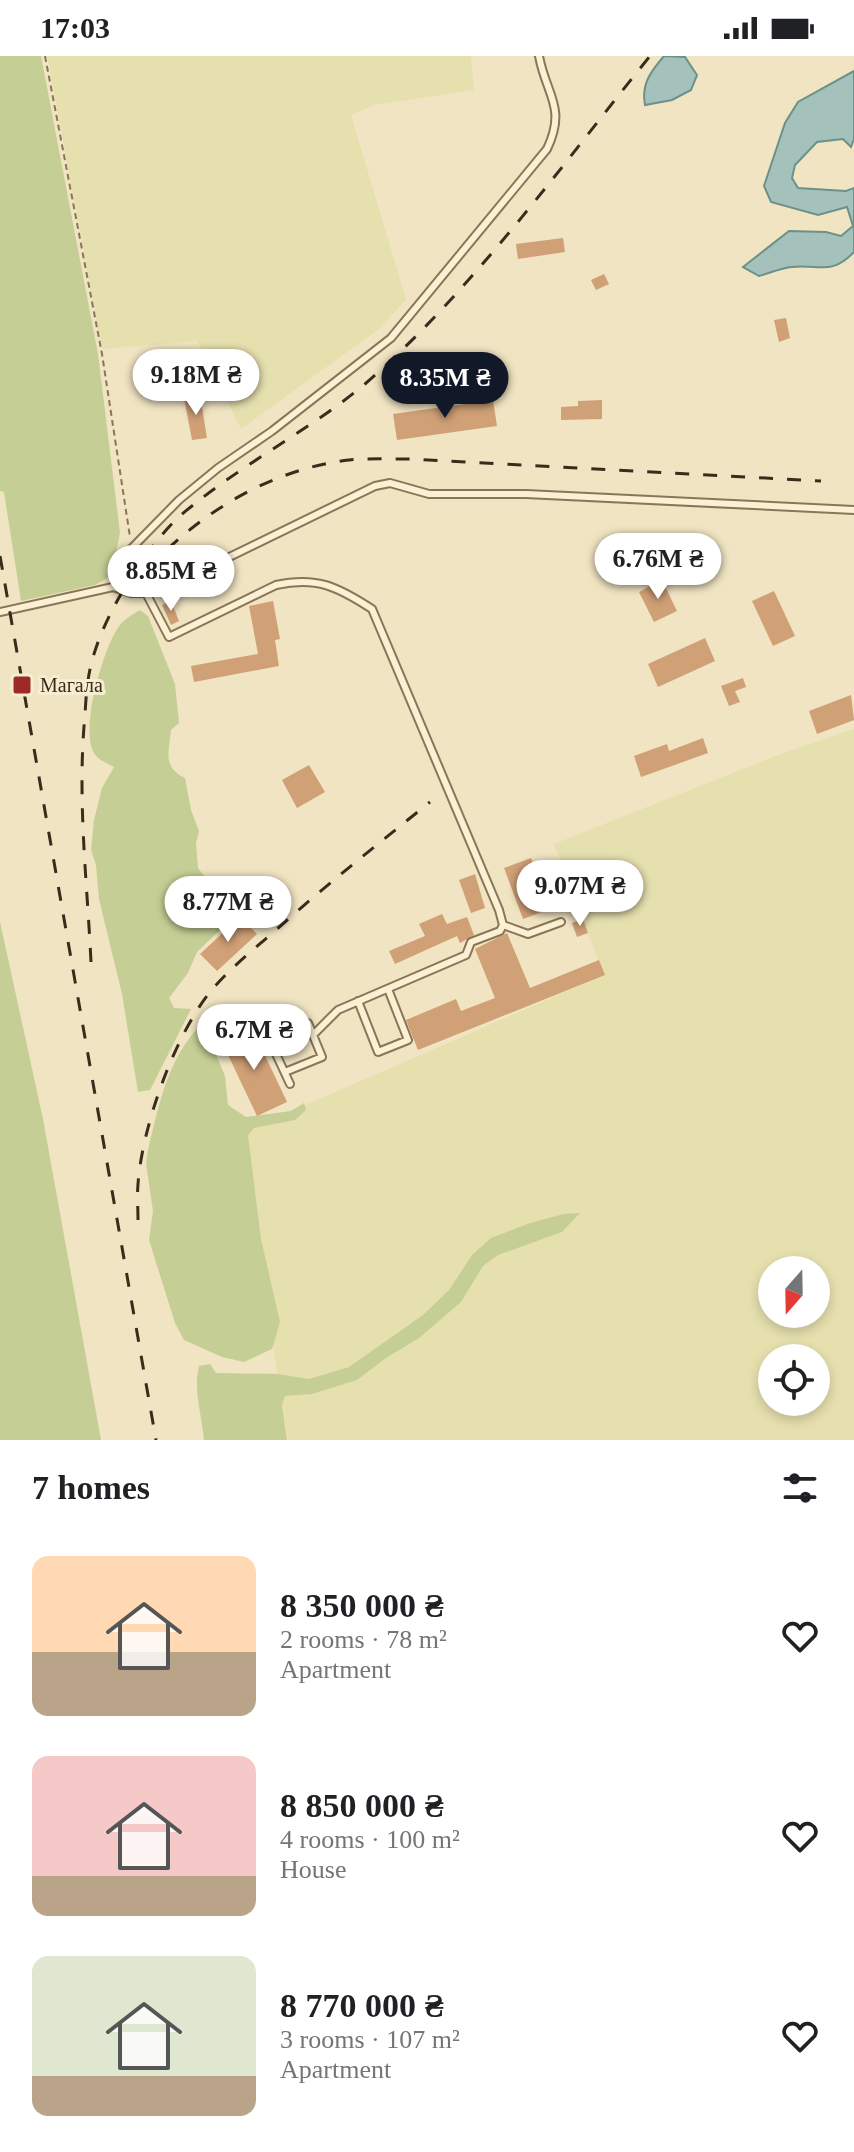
<!DOCTYPE html>
<meta charset="utf-8">
<style>
body{margin:0;font-family:Georgia,serif;background:#f6f6f6;color:#202124;height:100vh;display:flex;flex-direction:column;font-size:30px;white-space:nowrap}
*{box-sizing:border-box;margin:0}
p{font-size:26px;color:#757577}
.icon{flex:none;width:44px;height:44px;fill:none;stroke:currentColor;stroke-width:2;stroke-linecap:round;stroke-linejoin:round}
.map{position:relative;height:1384px;overflow:hidden}
.sheet{display:flex;flex-direction:column;background:#fff;flex:1}
.sheet>*{flex:none}
.needle{width:52px;rotate:200deg}
.controls{position:absolute;left:758px;top:1200px;display:grid;gap:16px}
.controls a{display:grid;place-items:center;width:72px;height:72px;border-radius:50%;background:#fff;box-shadow:0 4px 12px #0003;font-size:40px}
.price{position:absolute;translate:-50% -68px;padding:0 18px;border-radius:28px;background:#fff;color:#222;font-size:26px;line-height:52px;filter:drop-shadow(0 2px 4px #0008)}
.price::after{content:'';position:absolute;left:50%;top:48px;width:24px;height:18px;margin-left:-12px;background:inherit;clip-path:polygon(0 0,100% 0,50% 100%)}
.price.selected{background:#111827;color:#fff}
ul{padding:0;list-style:none}
li{display:flex;align-items:center;gap:24px;height:200px;padding:0 32px}
li span{display:grid;place-items:center;flex:none;width:224px;height:160px;border-radius:16px;color:#555}
li>.icon{margin-inline-start:auto}
span .icon{width:96px;height:96px;fill:#fffc;stroke-width:1}
li b{font-size:34px}
h2{display:flex;justify-content:space-between;align-items:center;height:96px;padding:0 32px;font-size:34px}
.status{display:flex;justify-content:space-between;align-items:center;height:56px;padding:0 40px;background:#fff;direction:ltr}
.status svg{height:22px;fill:currentColor}
.map>svg:first-child{display:block}
</style>
<div class="status"><b>17:03</b><svg viewBox="0 0 49 12"><path d="M0 12V9h3v3zM5 12V6h3v6zM10 12V3h3v9zM15 12V0h3v12zM26 1h20v11H26zM47 4h2v5h-2z"/></svg></div>
<div class="map">
<svg width="854" height="1384" viewBox="0 0 854 1384">
<rect width="100%" height="100%" fill="#f0e4c2"/>
<path fill="#e6e0af" fill-rule="evenodd" d="M47 0H471L474 34 374 49 351 59 406 244 379 273 241 373 197 285 102 293Z
M854 673V1384H288L239 1078 604 919 554 788 778 699ZM772 1214H816V1258H772ZM772 1302H816V1346H772Z"/>
<path fill="#c5cf95" d="M0 0H41L98 298 120 477 111 520 95 529 21 545 4 436 0 435Z
M140 554 148 560 175 628 179 667 171 674C169 696 162 711 185 722L191 754 199 775 196 787 198 812 208 825 220 828 240 843 226 868 197 896 188 917 169 942 174 952 191 953 150 1034 138 1036 122 938 99 843 96 809 91 794 94 764 102 732 114 711C107 707 98 704 94 697 80 673 102 598 116 575 121 565 130 560 140 554Z
M0 866 43 1063 101 1384H0Z
M203 967 225 1020 228 1049 246 1061 291 1055 304 1047 306 1054 295 1064 254 1072 248 1079 261 1183 280 1266 272 1293 244 1306 222 1301 184 1284 175 1267 149 1184 153 1155 146 1107 148 1094C159 1049 168 1000 203 967Z
M580 1157 562 1176 498 1199 483 1210 461 1246 419 1282 386 1302 357 1324 312 1338 285 1340 282 1349 287 1384H204C202 1359 193 1334 199 1310L210 1308 216 1317 277 1318 309 1323 349 1311 423 1259 449 1234 472 1199 491 1182 530 1167 564 1158Z"/>
<path fill="#a4c2bb" stroke="#6b9189" stroke-width="2" d="M664 0 685 1 697 19 691 34 672 44 645 49C641 28 651 15 664 0Z
M854 15V83L851 91 843 83 817 86 795 109 792 122 798 132 846 135 854 132V196C831 220 820 208 792 211 781 212 770 217 759 220L743 211 789 175 826 176 841 180 853 170 847 151 818 159 771 146 764 130 785 67 798 46Z"/>
<path fill="#d0a076" d="M563 182 565 196 518 203 516 188Z
M604 218 609 228 596 234 591 224Z
M786 262 790 282 779 286 774 264Z
M200 339 207 382 192 384 184 342Z
M493 344 497 370 397 384 393 358Z
M602 344V363L561 364V351L578 350V345Z
M662 524 677 555 654 566 639 536Z
M774 535 795 580 773 590 752 545Z
M171 545 179 565 171 569 162 549Z
M273 545 280 583 275 584 279 610 194 626 191 610 258 598 249 550Z
M705 582 715 605 658 631 648 608Z
M743 622 746 631 735 635 740 646 729 650 721 630Z
M851 639 854 664 817 678 809 655Z
M703 682 708 697 641 721 634 700 667 688 669 695Z
M309 709 325 736 297 752 282 724Z
M531 802 550 853 523 863 504 812Z
M475 818 485 852 471 857 459 824Z
M442 858 447 868 467 861 474 879 460 887 457 880 395 908 389 895 425 880 419 868Z
M240 861 257 878 217 915 200 898Z
M583 863 588 877 577 881 572 867Z
M507 877 530 932 599 904 605 919 418 994 406 964 456 943 461 955 495 942 475 893Z
M252 972 287 1046 257 1060 222 986Z"/>
<g fill="none" stroke-linecap="round" stroke-linejoin="round">
<g stroke="#8b7558" stroke-width="10">
<path id="lane" d="M127 497 179 444 218 412 272 375 391 282 547 93C567 51 546 39 539 0
M146 537 169 581 276 529C317 520 338 531 372 553L499 854 503 869 500 875 471 886 466 899 338 954 313 979
M0 556 113 531 131 537H146L178 526 375 430 390 427 429 438H526L854 454
M503 869 528 878 561 866
M358 945 378 996 408 984 388 933
M285 1016 322 1001 308 967 269 983 290 1028"/>
</g>
<path stroke="#8b7558" stroke-width="2" stroke-dasharray="6 4" stroke-linecap="butt" d="M45 0 102 298 130 481
M116 522 123 506"/>
<use href="#lane" stroke="#faf1d5" stroke-width="6"/>
<path stroke="#3a2c1d" stroke-width="3" stroke-dasharray="14 14" stroke-linecap="butt" d="M0 500 156 1384
M148 513C200 456 272 413 349 404 369 402 390 403 410 403L821 425
M91 906C87 823 77 742 85 659 86 641 87 623 92 605 100 575 116 545 133 518 150 493 168 468 192 450 246 406 311 373 365 328 471 236 562 109 650 0
M138 1164C138 1152 137 1140 138 1128 142 1071 174 981 210 936 229 913 253 894 276 874 326 829 378 788 430 746"/>
</g>
<rect fill="#9d2a25" stroke="#f7eed2" stroke-width="3" x="12" y="619" width="20" height="20" rx="4"/>
<g text-anchor="middle" stroke-width="6" stroke-linejoin="round" paint-order="stroke">
<g font-size="20" fill="#3a2c1d" stroke="#f7eed2" text-anchor="start">
<text x="40" y="636">Магала</text>
</g>
</g>
</svg>
<div class="controls">
<a><svg class="needle" viewBox="-14 -14 28 28"><path d="M0-13l5 13h-10z" fill="#e53935"/><path d="M0 13l5-13h-10z" fill="#757577"/></svg></a>
<a><svg class="icon" aria-label="locate" viewBox="0 0 24 24"><circle cx="12" cy="12" r="6"/><path d="M12 2v4M12 18v4M2 12h4M18 12h4"/></svg></a>
</div>
<b class="price" style="left:196px;top:361px">9.18M ₴</b>
<b class="price selected" style="left:445px;top:364px">8.35M ₴</b>
<b class="price" style="left:658px;top:545px">6.76M ₴</b>
<b class="price" style="left:171px;top:557px">8.85M ₴</b>
<b class="price" style="left:580px;top:872px">9.07M ₴</b>
<b class="price" style="left:228px;top:888px">8.77M ₴</b>
<b class="price" style="left:254px;top:1016px">6.7M ₴</b>
</div>
<section class="sheet">
<h2>7 homes<svg class="icon" aria-label="filters" viewBox="0 0 24 24"><path d="M4 7h16M4 17h16"/><circle cx="9" cy="7" r="2"/><circle cx="15" cy="17" r="2"/></svg></h2>
<ul>
<li><span style="background:linear-gradient(#ffd9b3 60%,#b9a48a 0)"><svg class="icon" aria-label="home" viewBox="0 0 24 24"><path d="M3 11l9-7 9 7M6 9v11h12V9"/></svg></span><div><b>8 350 000 ₴</b><p>2 rooms · 78 m²</p><p>Apartment</p></div><svg class="icon" aria-label="heart" viewBox="0 0 24 24"><path d="M12 20l-8-8c-3-5 5-10 8-4 3-6 11-1 8 4z"/></svg></li>
<li><span style="background:linear-gradient(#f6c9c9 75%,#b9a48a 0)"><svg class="icon" aria-label="home" viewBox="0 0 24 24"><path d="M3 11l9-7 9 7M6 9v11h12V9"/></svg></span><div><b>8 850 000 ₴</b><p>4 rooms · 100 m²</p><p>House</p></div><svg class="icon" aria-label="heart" viewBox="0 0 24 24"><path d="M12 20l-8-8c-3-5 5-10 8-4 3-6 11-1 8 4z"/></svg></li>
<li><span style="background:linear-gradient(#dfe7d0 75%,#b9a48a 0)"><svg class="icon" aria-label="home" viewBox="0 0 24 24"><path d="M3 11l9-7 9 7M6 9v11h12V9"/></svg></span><div><b>8 770 000 ₴</b><p>3 rooms · 107 m²</p><p>Apartment</p></div><svg class="icon" aria-label="heart" viewBox="0 0 24 24"><path d="M12 20l-8-8c-3-5 5-10 8-4 3-6 11-1 8 4z"/></svg></li>
</ul>
</section>
